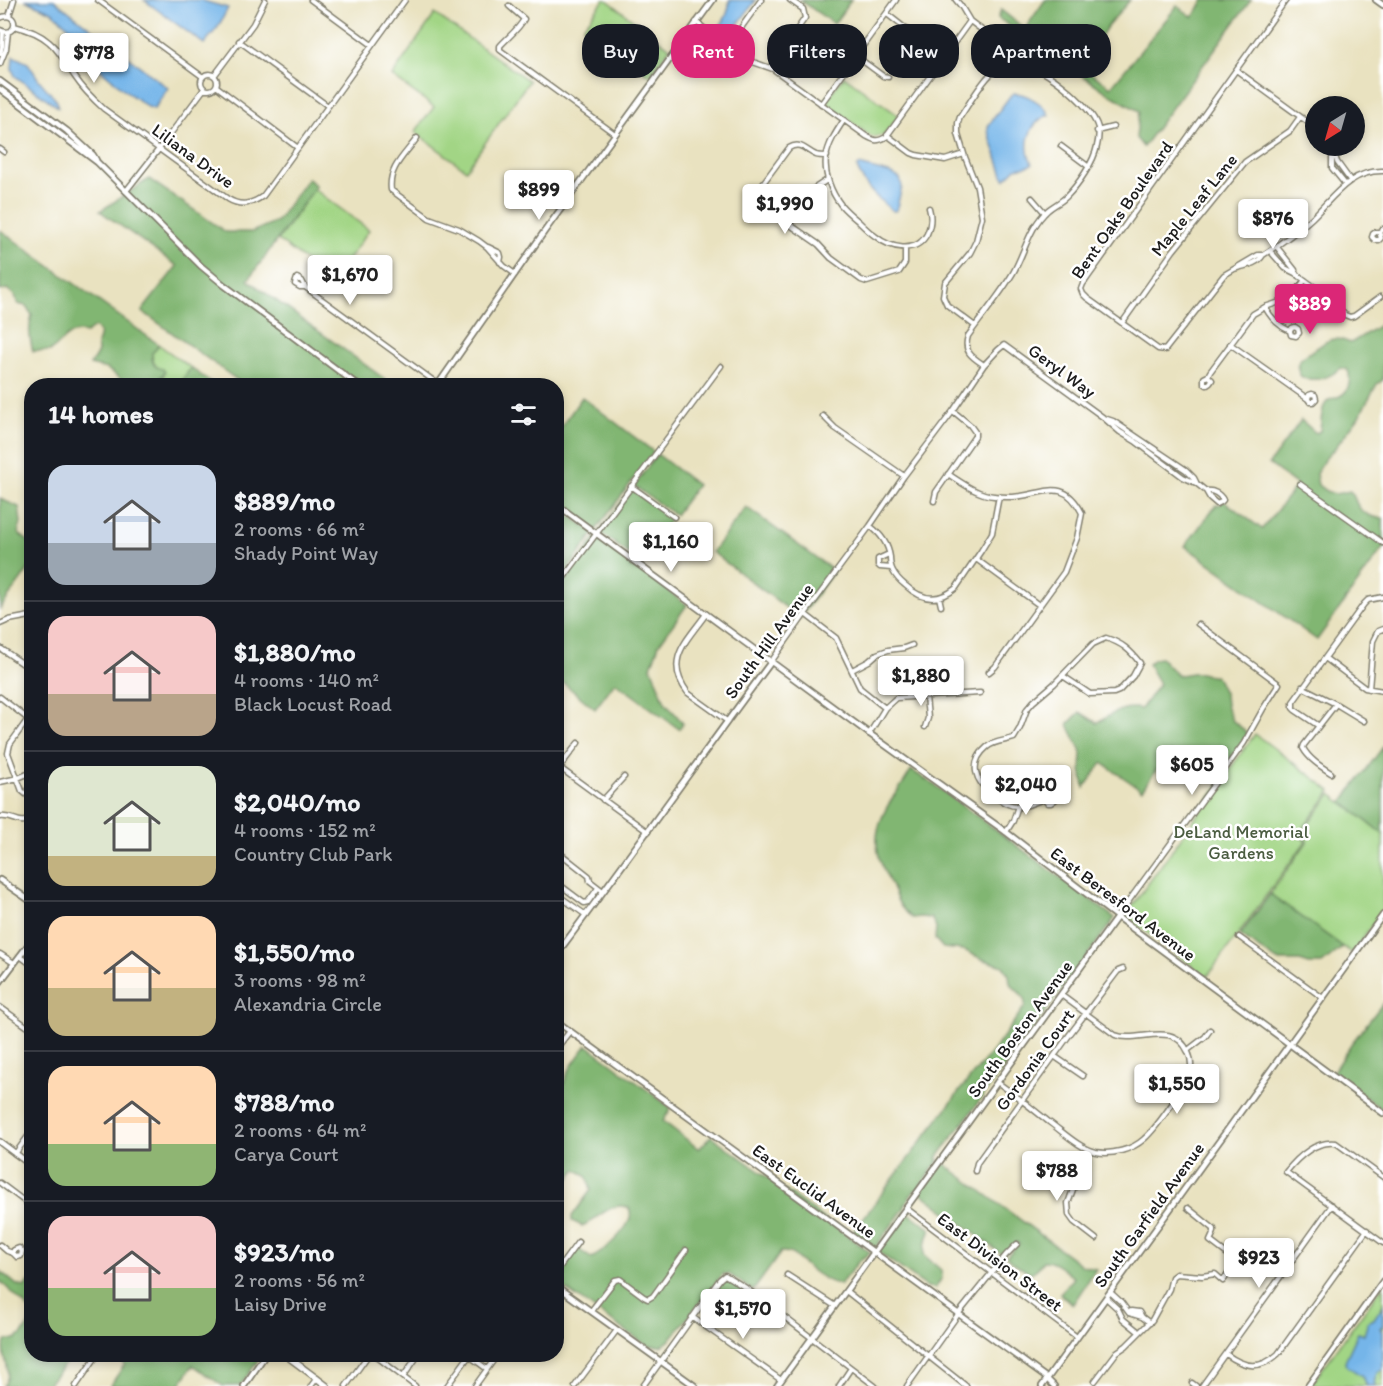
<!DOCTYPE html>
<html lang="en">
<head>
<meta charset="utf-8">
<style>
	:root { --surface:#171b24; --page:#242831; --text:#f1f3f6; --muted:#9ea1a6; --line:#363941; --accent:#db2777 }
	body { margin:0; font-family:Itim,sans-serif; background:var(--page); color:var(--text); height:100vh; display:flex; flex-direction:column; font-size:22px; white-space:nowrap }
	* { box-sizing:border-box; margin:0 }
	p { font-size:20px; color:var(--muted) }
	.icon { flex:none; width:33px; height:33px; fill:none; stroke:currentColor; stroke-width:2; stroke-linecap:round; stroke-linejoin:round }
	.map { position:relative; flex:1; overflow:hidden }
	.panel { position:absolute; left:24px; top:378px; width:540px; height:984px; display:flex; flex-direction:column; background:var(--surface); border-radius:24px; box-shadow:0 3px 9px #0003 }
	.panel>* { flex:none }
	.top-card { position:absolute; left:582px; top:24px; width:570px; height:54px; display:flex; gap:12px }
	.needle { width:39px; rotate:217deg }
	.fabs { position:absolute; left:1305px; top:96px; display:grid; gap:12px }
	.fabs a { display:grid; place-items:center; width:60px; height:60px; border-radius:50%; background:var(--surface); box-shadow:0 3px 9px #0003; font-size:30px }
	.price { position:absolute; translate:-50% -51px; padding:0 14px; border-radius:6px; background:#fff; color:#222; font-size:20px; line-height:39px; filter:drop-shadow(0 2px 3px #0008) }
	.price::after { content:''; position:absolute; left:50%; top:36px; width:18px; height:14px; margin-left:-9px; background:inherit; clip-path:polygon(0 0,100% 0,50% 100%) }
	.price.active { background:var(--accent); color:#fff }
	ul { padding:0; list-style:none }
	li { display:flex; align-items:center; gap:18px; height:150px; padding:0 24px }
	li+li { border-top:2px solid var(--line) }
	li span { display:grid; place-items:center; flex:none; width:168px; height:120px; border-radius:18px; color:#555 }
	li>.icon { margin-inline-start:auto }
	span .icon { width:72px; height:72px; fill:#fffc; stroke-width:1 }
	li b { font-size:26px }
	h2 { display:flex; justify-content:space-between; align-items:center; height:72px; padding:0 24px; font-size:26px }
	.pill { padding:0 21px; border-radius:24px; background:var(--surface); box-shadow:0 3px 9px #0003; font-size:21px; line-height:54px }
	.pill.active { background:var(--accent); color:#fff }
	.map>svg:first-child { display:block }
	.green { fill:#a2d585; stroke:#5f7850; stroke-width:1.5 }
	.forest { fill:#81b672; stroke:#4e6947; stroke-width:1.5 }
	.water { fill:#75b5e9; stroke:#486882; stroke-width:1.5 }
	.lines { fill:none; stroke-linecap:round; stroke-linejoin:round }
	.street-casing { stroke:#827f6e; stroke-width:7 }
	.secondary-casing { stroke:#827f6e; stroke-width:8 }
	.primary-casing { stroke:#827f6e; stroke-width:8 }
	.street { stroke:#fff; stroke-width:4 }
	.secondary { stroke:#fff; stroke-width:4.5 }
	.primary { stroke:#fff; stroke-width:5 }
	.labels { text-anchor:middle; stroke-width:5; stroke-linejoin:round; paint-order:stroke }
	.street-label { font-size:18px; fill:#1c1c1c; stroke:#fff }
	.park-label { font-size:18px; fill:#4b5d41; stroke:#fff }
</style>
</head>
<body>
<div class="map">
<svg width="1383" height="1386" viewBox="0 0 1383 1386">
	<rect width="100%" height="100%" fill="#fff"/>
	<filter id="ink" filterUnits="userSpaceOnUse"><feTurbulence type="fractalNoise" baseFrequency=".0167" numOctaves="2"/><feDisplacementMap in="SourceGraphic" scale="12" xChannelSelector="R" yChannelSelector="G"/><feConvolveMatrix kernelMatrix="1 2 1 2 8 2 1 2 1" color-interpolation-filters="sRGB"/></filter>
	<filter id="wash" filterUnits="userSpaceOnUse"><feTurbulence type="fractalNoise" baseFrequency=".008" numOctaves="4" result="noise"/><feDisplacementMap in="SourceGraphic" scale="24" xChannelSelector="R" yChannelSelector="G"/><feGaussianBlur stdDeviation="1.35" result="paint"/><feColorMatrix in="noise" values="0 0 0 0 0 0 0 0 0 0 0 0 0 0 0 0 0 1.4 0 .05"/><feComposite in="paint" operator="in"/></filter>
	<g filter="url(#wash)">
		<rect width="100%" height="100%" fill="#e9e2c0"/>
		<path class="green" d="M604 0H607L670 48 650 76 583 27Z
			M435 14 529 81 466 170 415 132 434 107 392 76Z
			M844 76 899 116 884 135 874 137 870 136 826 103 827 99Z
			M314 189 369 230 333 281 278 240Z
			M158 344 191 368 185 376 180 385H154L164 375C157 367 152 364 152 353L157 348Z
			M1255 734 1331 791 1298 835 1306 841 1207 977 1125 916Z
			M1331 794 1383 834V910L1352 953 1270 894 1307 842V840L1300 835Z
			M1383 1285V1386H1310Z"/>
		<path class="forest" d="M800 0H851L834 24Z
			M1045 0H1130L1107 27 1081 66 1111 87 1177 6 1193 17 1204 0H1251L1143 147 1136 138 1139 111 1111 95 998 18 1001 10 1025 29Z
			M308 178 316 186 248 280 393 385H244L142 311 177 266 100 211 149 179 226 232H252L277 221Z
			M0 230 158 344 157 348 152 353C152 362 153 368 163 369L165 372 154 385H129L107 369 90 365C93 360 97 356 98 351 98 349 97 347 97 345 98 336 103 335 95 327L86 333C69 328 64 342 50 351H33C29 338 28 327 32 315L26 306 18 304 15 296 7 289 0 291Z
			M1383 323V380L1377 384 1358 418 1335 448 1324 460 1316 474 1318 485 1326 491 1335 494 1350 491C1355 496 1354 498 1357 504 1361 513 1374 519 1383 518V548L1317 640 1185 546 1216 505H1219L1224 501 1262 529 1297 485 1269 464 1301 420 1316 433 1320 431C1321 423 1321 413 1324 406 1329 397 1332 400 1340 396 1350 391 1351 379 1348 370L1341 368C1328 379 1318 381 1302 378 1291 362 1302 357 1315 349 1322 345 1328 338 1337 339 1342 339 1347 342 1351 343Z
			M191 368 215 385H180L185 376Z
			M582 397 654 452 596 530 557 501V433Z
			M657 454 697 485 675 515 634 486Z
			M631 489 672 518 640 562 599 532Z
			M0 498 5 501 19 507 21 523 18 533 32 544 31 566 0 609Z
			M557 506 594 533 557 585Z
			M746 507 834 571 800 618 712 552Z
			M596 537 687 605 659 644 651 667 665 702 683 723 679 729 615 682 595 709 557 678 556 639 558 637 556 636 557 591Z
			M1161 658 1177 675C1184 675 1192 672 1200 673 1206 674 1208 677 1216 676L1225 695 1226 705 1232 720 1248 733 1243 742 1214 780 1170 751 1142 790 1102 763 1084 788 1081 769 1082 753 1070 729 1068 724 1080 712 1097 723C1112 714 1124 705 1141 709L1159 684 1148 664 1154 659Z
			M1383 747V834L1342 802Z
			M911 770 936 786 1115 918 937 1158 939 1160 917 1190H915L904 1205 905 1207 874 1249 852 1233 961 1089 999 1043 1025 1006C1026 995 1017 992 1010 983L1009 975 1003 966 982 959 964 950 943 948 935 939 936 927 931 918 921 917 912 918C909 915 905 911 902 908 896 900 893 888 888 879 871 846 874 827 893 797 900 788 906 780 911 770Z
			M1270 894 1343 947 1322 964H1309L1300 961H1277L1240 935Z
			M1383 1003V1110L1332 1073 1351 1044Z
			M587 1045 671 1108 663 1121 699 1149 711 1136 871 1253C859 1257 849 1275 840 1284 830 1284 814 1273 806 1266 797 1259 793 1251 781 1252L753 1291 729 1274H723L669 1341 661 1346H648L562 1287C564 1273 566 1258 578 1249L591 1258C602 1254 623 1233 628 1223 631 1218 631 1213 629 1208 612 1200 598 1219 582 1226L572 1221V1216L591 1190C588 1178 588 1175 576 1170 566 1179 565 1192 557 1203V1120C563 1109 560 1098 563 1087 566 1071 577 1058 587 1045Z
			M942 1162 1083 1266 1096 1269 1073 1304 1062 1296 1060 1293 1074 1278C1064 1271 1055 1260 1043 1261L1037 1269 1031 1273 1019 1267 1006 1257 1019 1244 1017 1242 1003 1255 920 1192Z
			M906 1211 931 1229 925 1245 924 1255 941 1270 942 1278 935 1288 927 1287 877 1251Z
			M0 1271 17 1285 24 1287 30 1281 31 1286V1311L0 1281Z
			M725 1277 750 1294 742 1306 739 1308 717 1294 712 1293Z
			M31 1319 32 1354 68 1355V1360L47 1386H3C15 1370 0 1360 5 1341 8 1340 12 1340 15 1339 22 1336 29 1326 31 1319Z
			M169 1354 172 1356 176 1354 262 1355 240 1386H223L193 1365 179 1386H110L125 1364 113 1355Z"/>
		<path class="water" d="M25 0H54L168 88 154 109 148 107 128 93 100 69 76 33 52 12Z
			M144 0H200L228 8 218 27 204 44Z
			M729 0H756L729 36 718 29C725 20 730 11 729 0Z
			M13 56 28 63 39 80 57 101 58 107 15 76 12 69Z
			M1014 93C1026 93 1044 104 1049 115 1035 119 1026 135 1028 150 1028 155 1031 160 1032 164L1028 166 1016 168 1005 179 1003 175 988 131V126L1010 96Z
			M859 165 889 173 900 178 902 187 896 211H893C877 198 865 188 857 168Z
			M1383 1305V1325L1380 1328 1383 1333V1368C1377 1372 1373 1378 1375 1386H1366L1362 1376 1347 1366 1345 1361 1358 1333 1364 1335 1368 1322 1374 1319Z"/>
	</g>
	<g filter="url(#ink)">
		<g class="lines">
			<defs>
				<path id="street" d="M98 0 203 77
					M311 0 372 45
					M956 0 961 6 970 21 1007 49 1010 55V61
					M509 6 524 19C519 29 508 37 500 46V50L615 134
					M887 14 910 32 919 34
					M9 16 14 0
					M0 18C19 9 19 39 0 30
					M696 22 738 54 753 62 773 69 866 136C875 141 877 142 886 137L970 21
					M14 26C27 29 39 33 49 42 60 51 67 65 75 77 83 89 93 99 104 109L228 199C241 207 252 204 263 196L405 0
					M239 41 328 106
					M728 46 761 0
					M0 54 2 46 3 32
					M856 56 883 76 888 77
					M0 64 6 49 8 32
					M770 68 805 18 803 9 790 0
					M1236 70 1316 128
					M201 82a8 8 0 1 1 16 0a8 8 0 1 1-16 0Z
					M214 76 253 24 265 0
					M216 86 298 148
					M821 104 896 0
					M844 120C836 132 828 144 826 158 824 174 831 192 841 205 846 211 852 216 858 221 863 226 869 232 875 236 890 248 916 255 927 234 931 225 932 218 929 208
					M1097 131 1113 127
					M887 135 911 153 916 155 945 160 964 154
					M417 138C405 155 388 168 391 190L429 218 459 229 479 241 487 247 504 266 515 274
					M1061 146 1089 167
					M0 149 4 152
					M827 156C824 156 819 156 816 155 806 151 801 141 789 148L758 190 756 198 758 204 764 210 789 224 818 244 831 258 861 280 867 282 899 272 905 263V249
					M1345 184 1332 168V146L1337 162 1350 180
					M126 191 159 149 204 89
					M1032 198 1045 213
					M789 224 815 188 827 180
					M1379 232 1381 238 1379 240H1375L1372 237 1373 234 1376 232H1379L1383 229
					M488 247 500 253 501 257 500 262
					M1270 251 1285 268 1295 273V270L1276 246
					M1263 255C1280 244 1297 232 1312 218 1333 198 1350 170 1383 171
					M1234 269C1244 266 1258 264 1263 255H1258L1224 275 1165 350 1158 349 1087 298 1083 294 1081 289 1083 284 1286 0
					M1295 273 1330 298 1345 315 1350 317 1354 316 1380 297
					M305 287H300L295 284 297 278 302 281 305 287 438 384
					M1265 307C1271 318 1278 326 1290 331L1291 335 1296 336 1299 333 1298 329 1295 327 1292 328 1290 331
					M1122 323 1173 251 1245 162 1290 131 1300 117
					M975 326 947 305 943 296 945 283 970 253 976 241 982 217 977 187 965 157 958 134V123L960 117C971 101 991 64 1011 61 1036 59 1092 104 1098 128 1099 133 1098 142 1097 146 1094 162 1078 185 1066 197 1061 202 1054 205 1048 210 1029 227 1025 252 1013 273 1000 295 983 315 968 336 963 352 972 357 984 365
					M1230 344 1308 399 1310 402H1313L1316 399 1315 395 1312 394 1309 395 1308 399
					M1208 376 1212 380 1210 383 1207 385 1204 383V378L1208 376 1210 372 1253 314 1265 307 1280 302 1294 294 1305 280
					M823 416 835 428 904 476
					M1104 418 1113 421 1150 446 1186 470 1194 478 1196 482
					M948 474C962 483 978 495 994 496 1000 497 1007 497 1013 497 1044 495 1063 476 1082 513L1077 538 1064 572 995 667 989 672
					M1300 484 1383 543
					M631 486 674 517
					M934 501 936 492 975 436V432L970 425 953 411
					M870 526C881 534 888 543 890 557 890 562 890 566 893 571 896 577 900 581 905 585 921 600 938 603 956 588L981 551 992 533 999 496
					M889 554 878 559V565L880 567 891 568
					M976 559 1039 605
					M556 588 721 366
					M939 597 941 606
					M706 614C687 641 663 660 688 693L727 721
					M805 614 836 638 860 688 885 708
					M0 624 9 620 30 616 32 615
					M0 648 32 670
					M1325 658 1365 688 1383 691
					M771 662 805 614 870 526 904 476 953 411 984 365 998 350 1004 345 1104 418 1120 432 1135 441 1183 477 1196 483 1206 491 1210 498 1217 504 1221 502 1223 500C1220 494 1213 490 1206 491
					M852 670 869 661 877 654 888 650 904 648 912 645
					M1302 687 1336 704
					M1369 689 1373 641 1378 631 1383 629
					M0 697 28 719 10 744 8 753 22 791 32 799
					M1319 726 1295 710 1293 708V702L1364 604 1368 600 1383 597
					M925 727 928 718 926 696
					M869 734 885 708 896 698 980 693
					M556 765 648 832
					M559 768 578 743
					M1331 773C1320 766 1309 759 1303 748L1304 745 1336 704 1364 721
					M0 782 18 778 32 772
					M603 800 624 777
					M1018 806C1007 806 1002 801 993 795 975 782 968 763 987 747 994 741 1005 741 1014 738L1020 728 1027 709 1033 702 1054 684 1093 644 1106 638C1122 643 1130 650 1140 663L1133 676 1119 691 1114 693 1090 694 1063 676
					M0 817C14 815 18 826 32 819
					M1006 832 1013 821 1018 806 1028 805 1044 799V793L1048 791 1054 792 1056 795 1055 800 1051 803H1047L1044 799
					M556 850 589 876 590 881 603 891
					M556 882 584 903 588 902 598 888
					M556 894 586 915
					M1117 917 1244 743 1263 709 1279 684 1198 624
					M1239 937 1323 998
					M0 954 14 963
					M20 956 32 965
					M0 1007 32 1030
					M556 1049 570 1031
					M1188 1050 1205 1037 1210 1030
					M1054 1056 1083 1076
					M997 1082C1015 1095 1032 1108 1049 1122 1063 1132 1079 1148 1096 1152 1112 1155 1132 1150 1144 1139 1160 1125 1173 1101 1186 1084 1191 1074 1193 1062 1188 1052 1173 1019 1138 1044 1115 1035L1061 995
					M1088 1149 1068 1203 1069 1215 1074 1222 1096 1239
					M15 1154 32 1131
					M975 1171 977 1163 1070 1034 1118 971 1123 969
					M1383 1177 1336 1143C1316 1140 1298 1157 1286 1172L1383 1243
					M0 1183 32 1207
					M906 1208 1077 1337
					M0 1245 7 1251 13 1253 17 1257 21 1256 22 1251 19 1248 14 1250 13 1253
					M556 1272 578 1242
					M787 1275 835 1306
					M846 1291 966 1386
					M1110 1292 1121 1302 1129 1313 1142 1317
					M1106 1298 1118 1309 1123 1319 1139 1332
					M591 1311 615 1280 620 1279 644 1297 648 1299 653 1296 686 1250
					M1129 1313 1131 1311 1139 1312 1142 1317 1150 1323
					M692 1317 781 1380
					M373 1354 415 1386
					M1226 1354C1245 1368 1260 1370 1278 1354L1367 1230
					M468 1355 487 1369
					M403 1377 419 1354
					M1095 1381 1117 1352 1126 1346 1152 1320 1169 1289 1172 1277 1176 1274 1202 1276 1215 1274 1223 1281 1236 1263 1235 1260 1210 1241 1214 1232V1229L1188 1208
					M1192 1383 1196 1386
					M76 1386 98 1354
					M311 1386 317 1378
					M346 1386 369 1354
					M447 1386 469 1356
					M475 1386 498 1354
					M575 1386 617 1330
					M643 1386 720 1279 725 1275 746 1288 875 1386
					M839 1386 851 1368
					M907 1386 959 1313 1006 1255 1017 1244
					M1202 1386 1332 1205"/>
				<path id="secondary" d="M1376 0 1383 5
					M0 81 67 131 93 155 96 160
					M0 89 97 162 201 266 224 285 359 386
					M437 386 544 232 713 0
					M556 504 867 732 1006 832 1117 917 1383 1113
					M0 880 32 902
					M556 955C629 858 699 759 771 662
					M0 982 32 940
					M556 1021 1044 1376 1054 1386
					M556 1286 695 1386
					M244 1386 266 1354
					M777 1386 1117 917
					M1042 1386 1383 915
					M1308 1386 1383 1281"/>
				<path id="primary" d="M0 1142 32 1166
					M284 1354 327 1386"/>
			</defs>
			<use href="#street" class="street-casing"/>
			<use href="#secondary" class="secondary-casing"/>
			<use href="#primary" class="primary-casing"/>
			<use href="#street" class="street"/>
			<use href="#secondary" class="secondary"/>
			<use href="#primary" class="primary"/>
		</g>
	</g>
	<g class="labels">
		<g class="street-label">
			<text transform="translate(193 156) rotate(36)" y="6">Liliana Drive</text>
			<text transform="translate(1194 205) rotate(-51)" y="6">Maple Leaf Lane</text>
			<text transform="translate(1122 210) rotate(-55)" y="6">Bent Oaks Boulevard</text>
			<text transform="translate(1062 371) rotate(36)" y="6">Geryl Way</text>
			<text transform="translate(769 641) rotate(-54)" y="6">South Hill Avenue</text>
			<text transform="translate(1123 904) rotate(37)" y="6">East Beresford Avenue</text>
			<text transform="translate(1020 1029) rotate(-54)" y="6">South Boston Avenue</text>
			<text transform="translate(1035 1060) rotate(-54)" y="6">Gordonia Court</text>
			<text transform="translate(814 1191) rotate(36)" y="6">East Euclid Avenue</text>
			<text transform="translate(1149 1215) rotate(-54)" y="6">South Garfield Avenue</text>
			<text transform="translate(1000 1262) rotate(37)" y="6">East Division Street</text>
		</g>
		<g class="park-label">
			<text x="1241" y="838">DeLand Memorial<tspan x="1241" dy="21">Gardens</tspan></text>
		</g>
	</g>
</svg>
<div class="fabs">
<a><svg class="needle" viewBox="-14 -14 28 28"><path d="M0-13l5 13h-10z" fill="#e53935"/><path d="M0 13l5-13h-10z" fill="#9ea1a6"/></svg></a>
</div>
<b class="price" style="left:94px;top:84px">$778</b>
<b class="price" style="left:539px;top:221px">$899</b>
<b class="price" style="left:785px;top:235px">$1,990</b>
<b class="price" style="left:1273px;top:250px">$876</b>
<b class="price" style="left:350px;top:306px">$1,670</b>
<b class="price active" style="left:1310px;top:335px">$889</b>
<b class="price" style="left:671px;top:573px">$1,160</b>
<b class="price" style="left:921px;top:707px">$1,880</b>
<b class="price" style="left:1192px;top:796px">$605</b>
<b class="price" style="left:1026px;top:816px">$2,040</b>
<b class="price" style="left:1177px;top:1115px">$1,550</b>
<b class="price" style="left:1057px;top:1202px">$788</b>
<b class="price" style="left:1259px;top:1289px">$923</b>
<b class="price" style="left:743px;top:1340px">$1,570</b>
<div class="top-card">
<a class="pill">Buy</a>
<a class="pill active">Rent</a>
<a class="pill">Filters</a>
<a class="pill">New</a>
<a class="pill">Apartment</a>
</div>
<section class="panel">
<h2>14 homes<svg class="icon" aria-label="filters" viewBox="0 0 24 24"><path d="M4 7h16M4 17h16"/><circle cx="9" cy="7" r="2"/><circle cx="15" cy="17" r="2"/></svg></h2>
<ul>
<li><span style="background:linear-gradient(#c9d6e8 65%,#9aa5b1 0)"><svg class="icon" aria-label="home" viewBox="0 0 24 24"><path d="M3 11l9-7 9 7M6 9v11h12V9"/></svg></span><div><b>$889/mo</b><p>2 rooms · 66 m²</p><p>Shady Point Way</p></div></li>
<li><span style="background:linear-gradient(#f6c9c9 65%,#b9a48a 0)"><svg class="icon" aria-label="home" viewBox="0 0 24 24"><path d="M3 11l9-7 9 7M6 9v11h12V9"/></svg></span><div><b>$1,880/mo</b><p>4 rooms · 140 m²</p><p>Black Locust Road</p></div></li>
<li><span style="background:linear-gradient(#dfe7d0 75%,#c2b280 0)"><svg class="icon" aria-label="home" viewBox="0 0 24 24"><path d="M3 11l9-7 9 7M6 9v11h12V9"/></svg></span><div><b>$2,040/mo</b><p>4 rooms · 152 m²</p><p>Country Club Park</p></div></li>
<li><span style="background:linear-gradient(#ffd9b3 60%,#c2b280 0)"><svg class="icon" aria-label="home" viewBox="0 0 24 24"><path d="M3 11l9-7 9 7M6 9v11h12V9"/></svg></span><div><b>$1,550/mo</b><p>3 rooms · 98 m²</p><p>Alexandria Circle</p></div></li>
<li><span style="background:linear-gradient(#ffd9b3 65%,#8fb573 0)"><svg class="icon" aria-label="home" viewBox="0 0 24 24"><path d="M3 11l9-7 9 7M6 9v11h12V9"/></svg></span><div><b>$788/mo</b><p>2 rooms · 64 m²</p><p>Carya Court</p></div></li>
<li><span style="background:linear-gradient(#f6c9c9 60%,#8fb573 0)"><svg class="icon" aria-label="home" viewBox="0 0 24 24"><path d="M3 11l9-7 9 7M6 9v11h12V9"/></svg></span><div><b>$923/mo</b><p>2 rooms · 56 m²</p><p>Laisy Drive</p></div></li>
</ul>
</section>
</div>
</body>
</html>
